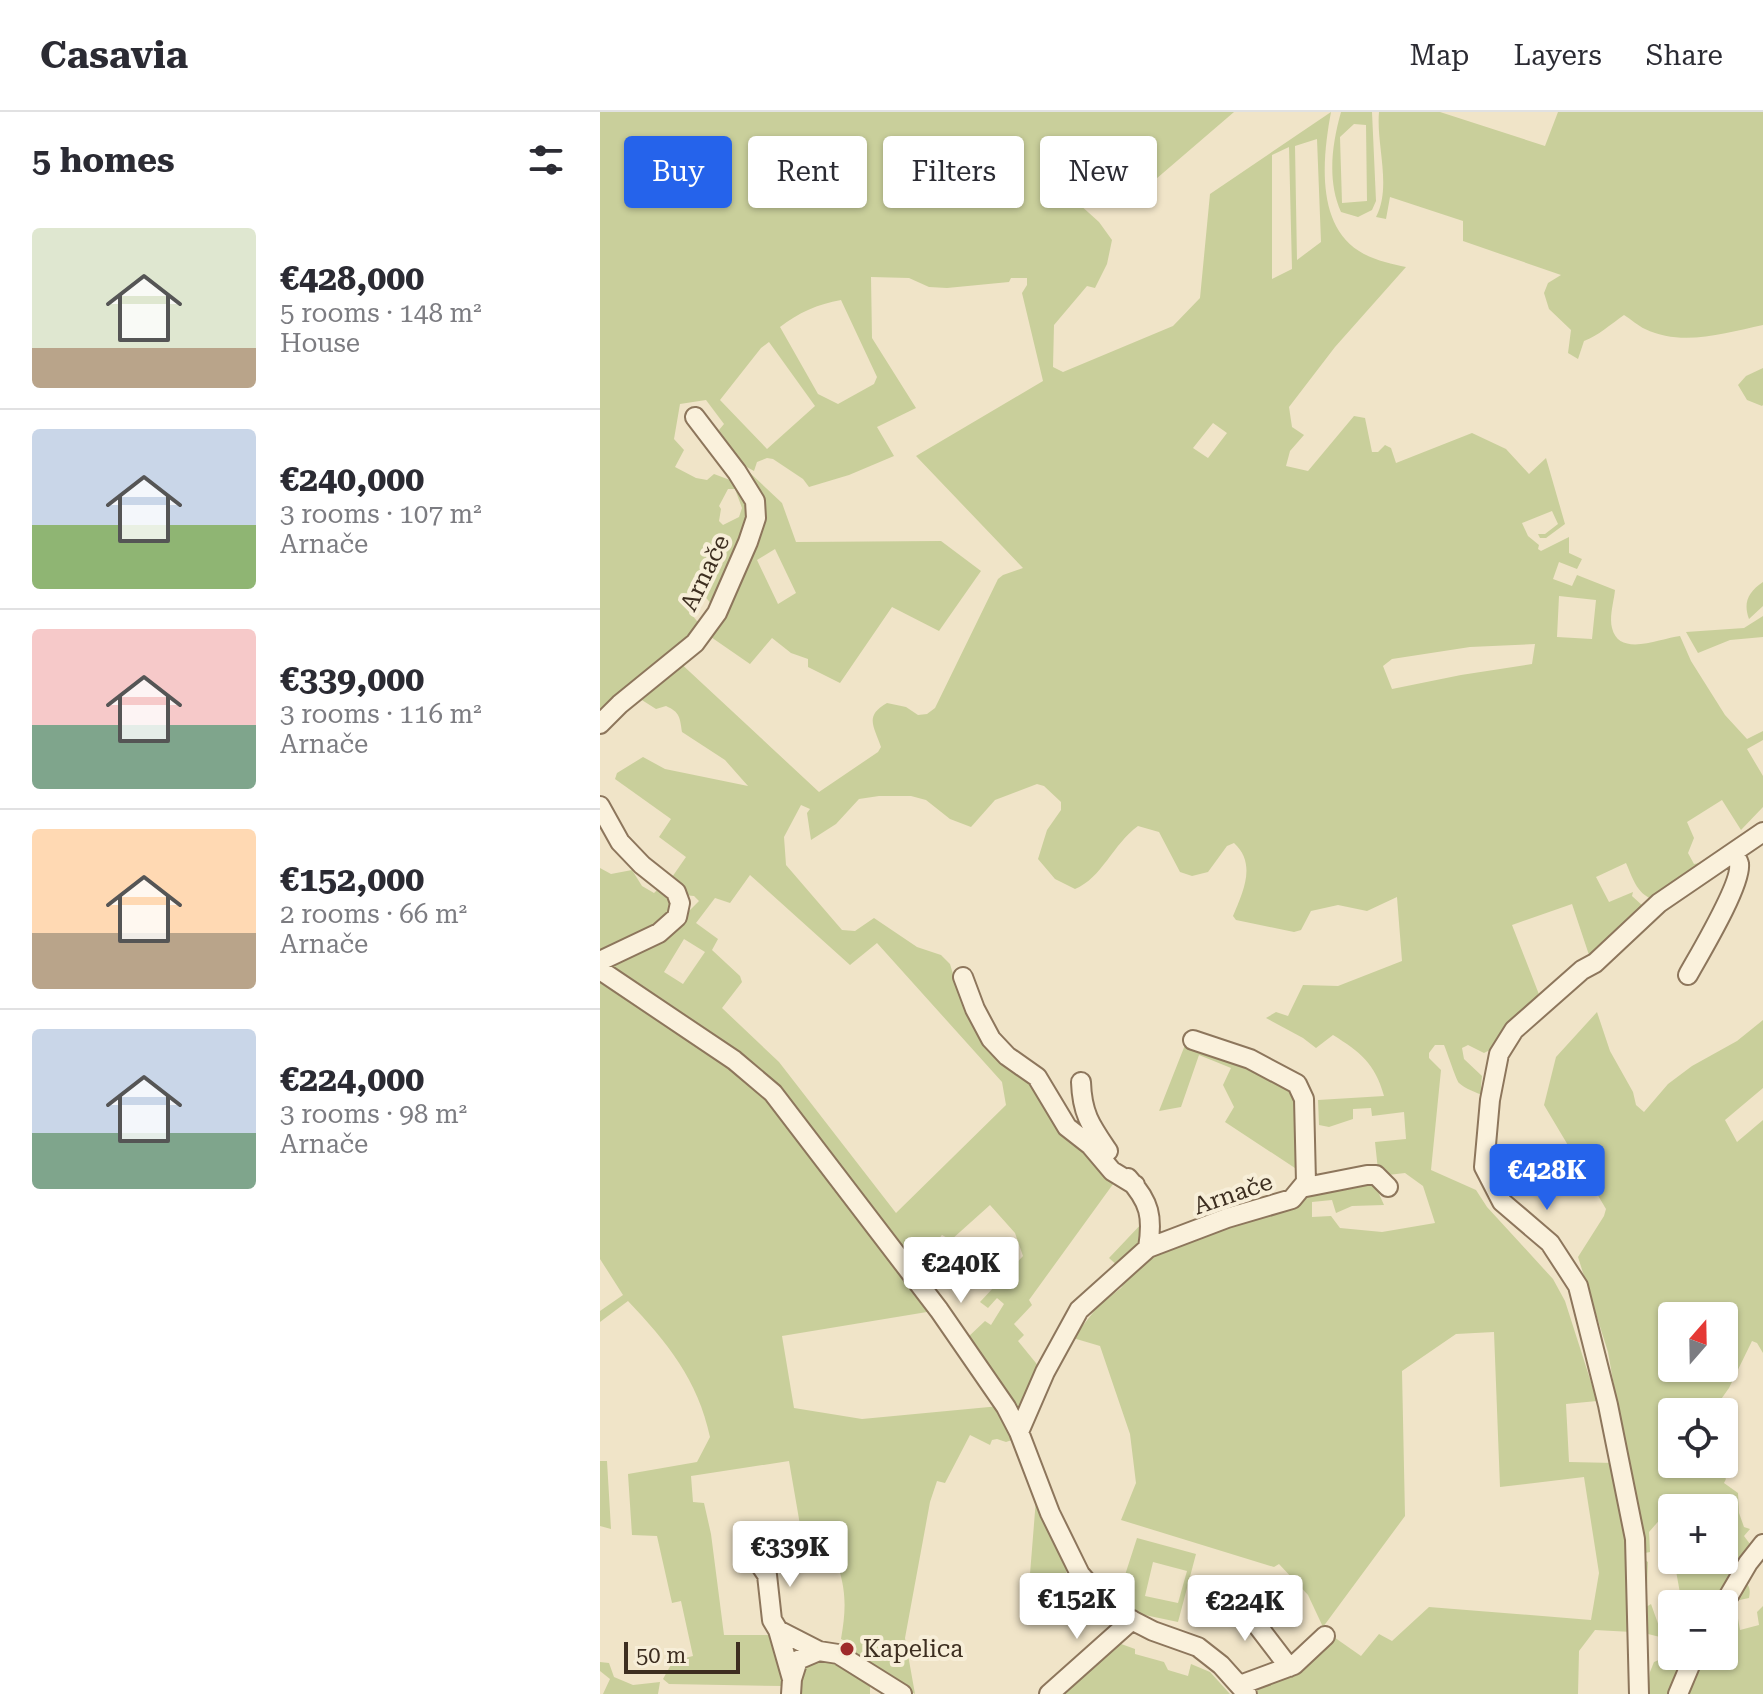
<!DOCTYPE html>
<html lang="en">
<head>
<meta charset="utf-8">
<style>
	:root { --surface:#fff; --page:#f7f7f7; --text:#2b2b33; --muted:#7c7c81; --line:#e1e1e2; --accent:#2563eb }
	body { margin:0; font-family:"Roboto Serif",serif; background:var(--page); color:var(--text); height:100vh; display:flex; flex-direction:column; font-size:30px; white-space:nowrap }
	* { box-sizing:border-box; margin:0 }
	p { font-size:26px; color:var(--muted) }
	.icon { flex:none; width:44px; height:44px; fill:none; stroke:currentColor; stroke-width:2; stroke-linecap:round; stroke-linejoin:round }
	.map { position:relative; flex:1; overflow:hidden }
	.panel { display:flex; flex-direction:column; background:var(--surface); width:600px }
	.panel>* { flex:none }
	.top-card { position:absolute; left:24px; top:24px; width:760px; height:72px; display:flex; gap:16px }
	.needle { width:52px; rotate:20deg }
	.controls { position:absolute; left:1058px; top:1190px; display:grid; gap:16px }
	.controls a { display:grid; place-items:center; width:80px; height:80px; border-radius:8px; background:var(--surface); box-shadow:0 2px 6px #0004; font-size:40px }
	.scale { position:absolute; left:24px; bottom:20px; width:116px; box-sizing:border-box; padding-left:8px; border:4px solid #3d2e20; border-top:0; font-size:22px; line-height:28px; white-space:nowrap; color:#3d2e20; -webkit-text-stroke:6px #f7eed8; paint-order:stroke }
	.price { position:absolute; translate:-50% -68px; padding:0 18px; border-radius:8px; background:#fff; color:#222; font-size:26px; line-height:52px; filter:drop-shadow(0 2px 4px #0008) }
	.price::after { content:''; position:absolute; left:50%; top:48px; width:24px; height:18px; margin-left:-12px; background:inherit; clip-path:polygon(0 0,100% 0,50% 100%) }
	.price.selected { background:var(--accent); color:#fff }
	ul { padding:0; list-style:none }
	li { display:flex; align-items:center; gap:24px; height:200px; padding:0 32px }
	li+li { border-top:2px solid var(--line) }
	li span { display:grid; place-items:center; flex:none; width:224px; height:160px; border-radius:8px; color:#555 }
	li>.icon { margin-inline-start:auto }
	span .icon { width:96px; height:96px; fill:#fffc; stroke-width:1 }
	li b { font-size:34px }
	h2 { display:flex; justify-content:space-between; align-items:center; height:96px; padding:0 32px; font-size:34px }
	.pill { padding:0 28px; border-radius:8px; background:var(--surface); box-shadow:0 2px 6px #0004; font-size:28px; line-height:72px }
	.pill.selected { background:var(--accent); color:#fff }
	header { display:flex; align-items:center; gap:48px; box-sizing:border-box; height:112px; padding:0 40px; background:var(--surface); border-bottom:2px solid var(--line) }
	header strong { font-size:38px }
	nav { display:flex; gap:44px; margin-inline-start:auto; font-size:28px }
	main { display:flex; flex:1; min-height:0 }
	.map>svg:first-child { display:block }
	.green { fill:#c9cf9b; fill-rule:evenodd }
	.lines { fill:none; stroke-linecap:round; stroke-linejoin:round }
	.minor-casing { stroke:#8d765c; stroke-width:22 }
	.minor { stroke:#faf1dc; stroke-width:18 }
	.poi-dot { fill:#9e2a2b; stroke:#f7eed8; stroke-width:3 }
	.labels { text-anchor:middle; stroke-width:8; stroke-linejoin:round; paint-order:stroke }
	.street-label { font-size:24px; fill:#3d2e20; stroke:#f7eed8 }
	.poi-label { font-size:24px; fill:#3d2e20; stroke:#f7eed8; text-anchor:start }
</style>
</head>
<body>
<header>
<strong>Casavia</strong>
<nav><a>Map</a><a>Layers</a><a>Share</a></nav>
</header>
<main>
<section class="panel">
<h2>5 homes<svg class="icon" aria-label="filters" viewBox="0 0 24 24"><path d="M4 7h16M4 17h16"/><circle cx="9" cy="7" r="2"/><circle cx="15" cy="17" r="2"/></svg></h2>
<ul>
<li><span style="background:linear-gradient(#dfe7d0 75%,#b9a48a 0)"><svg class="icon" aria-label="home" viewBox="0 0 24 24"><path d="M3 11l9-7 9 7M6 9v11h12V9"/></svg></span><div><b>€428,000</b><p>5 rooms · 148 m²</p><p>House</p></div></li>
<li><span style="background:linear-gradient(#c9d6e8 60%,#8fb573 0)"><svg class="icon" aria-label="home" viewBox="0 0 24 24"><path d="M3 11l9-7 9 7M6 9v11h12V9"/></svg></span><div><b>€240,000</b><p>3 rooms · 107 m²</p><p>Arnače</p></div></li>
<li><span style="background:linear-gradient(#f6c9c9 60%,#7fa58c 0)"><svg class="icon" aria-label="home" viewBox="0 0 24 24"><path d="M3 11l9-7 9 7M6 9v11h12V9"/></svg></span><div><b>€339,000</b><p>3 rooms · 116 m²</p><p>Arnače</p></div></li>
<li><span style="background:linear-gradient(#ffd9b3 65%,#b9a48a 0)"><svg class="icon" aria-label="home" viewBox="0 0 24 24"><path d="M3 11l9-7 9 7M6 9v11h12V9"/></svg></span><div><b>€152,000</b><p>2 rooms · 66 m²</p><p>Arnače</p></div></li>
<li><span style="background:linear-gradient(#c9d6e8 65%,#7fa58c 0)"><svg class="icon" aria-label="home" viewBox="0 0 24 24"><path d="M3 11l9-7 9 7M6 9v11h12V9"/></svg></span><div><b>€224,000</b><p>3 rooms · 98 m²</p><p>Arnače</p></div></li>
</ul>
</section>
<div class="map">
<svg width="1163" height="1582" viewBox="0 0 1163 1582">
	<rect width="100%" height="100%" fill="#f0e4c8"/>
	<path class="green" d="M0 0H634L556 67 468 82 499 110 512 128 507 152 495 176 487 174 454 213 453 255 463 260 573 214 600 186 610 82 731 0C723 43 715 111 759 139 773 148 791 152 806 155L735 235 689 295 692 315 704 323 690 339 686 354 708 359 754 304 765 306 772 340H778L785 333 791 336 796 351 872 321 906 337 929 362 946 346 965 412 946 426H940L938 422H945L958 412 952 399 922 411 928 424 939 433 938 437 941 439 969 425V441L982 447 977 457 959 450 953 467 972 474 977 463 1015 478C1014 489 1009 505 1012 516 1019 546 1061 526 1080 524L1091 549 1125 603 1147 627 1163 619V628L1147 637 1163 664V695L1141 718 1122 688 1087 710 1094 726 1088 741 1094 752 1099 751 1102 756 1057 789C1037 783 1034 769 1026 751L996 765 1009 790 1033 780 1032 784 1044 795 991 849 972 792 912 813 940 885 896 935 884 941 868 933 862 936 864 947 882 964 881 974 884 984C876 980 865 977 859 971 857 970 847 940 844 933H835L829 941V946L841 958 831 1058 876 1078 887 1095 953 1167 965 1189 997 1289 966 1292 969 1350 1015 1351 1027 1408 1032 1520 995 1518 979 1539 978 1582H658L655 1573 731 1523 761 1544 779 1522 792 1529 829 1495 991 1508 999 1461 984 1365 900 1375 894 1220 856 1222 802 1259 805 1404 723 1515 708 1483 679 1452 674 1455 521 1408 536 1371 530 1322 500 1234 473 1226 499 1193 521 1176 545 1143 709 1083 772 1066 784 1093 752 1094 736 1101 732 1088 712 1090V1105L731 1104 740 1116 782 1120 835 1111 823 1074 805 1061 788 1063 778 1058 775 1030 806 1027 804 1000 772 1004 771 996 753 997V1007L729 1015 719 1013 718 988 784 984C775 951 760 940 733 923L716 936 703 926 666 906 676 900 688 904 703 873 738 874 802 849 797 785 767 799 738 793 711 799 701 818 694 820 636 808 633 804C643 780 657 752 634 731L627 734 608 760 592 764 580 760 559 720 538 714C513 732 502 766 475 777L455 767 438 747 447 718 461 698V690L444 674 437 672 395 688 371 715 350 707 326 688 311 684H279L259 687 236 712 211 728 207 701 210 697 201 693 184 725 186 753 242 818 255 819 274 806 317 835 341 843 350 852 353 862 416 953 516 1068 429 1188 432 1193 414 1212 424 1223 418 1229 440 1256 422 1302 416 1300 367 1226 385 1209 391 1213 404 1192 397 1186 388 1196 380 1190 423 1144 415 1121 390 1093 351 1128 342 1123C326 1141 335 1144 332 1163L324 1168 210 1018 14 861 12 855 16 847 85 794 89 799 99 789 94 784 83 783 70 768 86 745 59 725 71 707 15 667 17 661 43 645 65 657 148 674 125 648 82 620C80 606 80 600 66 594L56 597 34 583 76 547 219 680 278 640 281 635C274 614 264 604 287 591L306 595 318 603 327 602 335 596 398 467 403 463 423 456 316 344 443 269 422 181 427 173V166H411L409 170 347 176 329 175 309 166 271 165 272 226 316 296 277 315 294 344 249 363 209 375 203 367 173 347 167 346 157 350 154 359 134 348 118 328 123 324 119 318 124 312 106 288 80 292 74 327 84 338 75 355 96 366 107 368 114 362 138 371 152 396 115 497 104 483 86 496 102 515 0 601ZM717 27 721 130 697 148 695 34ZM689 35 692 157 672 167V43ZM241 188 277 265 274 272 238 292 218 282 180 215C198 201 218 192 241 188ZM169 230 215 294 167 337 120 288 161 236ZM613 311 627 321 608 346 593 336ZM128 377H135L142 396 139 405 123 413 119 409 121 397 119 394ZM959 484 996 488 992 527 957 525ZM935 532 932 552 861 563 792 577 783 554 792 547 870 535ZM150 763 250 853 277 831 402 970 406 993 296 1101 179 950 122 896 142 870 140 864 112 838 118 827 96 811 115 786 130 791ZM84 827 105 840 83 872 64 860Z
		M741 0H772L776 89 772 98 758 105 741 100C727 69 732 32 741 0ZM754 12 766 13 767 89 742 91 740 25Z
		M779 0H840L945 34 958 0H1163V213C1125 221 1082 235 1045 217 1038 214 1031 207 1024 203 1011 212 998 224 984 229L978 247 968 241 971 218 949 197 944 181 948 171 961 163 863 129V109L790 85 786 107 776 105C792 75 776 33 779 0Z
		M1163 256V293L1162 294 1147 288 1138 273 1146 264Z
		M149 360 182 391 196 430 341 429 381 459 339 519 292 495 240 571 208 555V547L191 541 172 526 150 552 108 523 148 435 145 363ZM175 437 196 481 178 492 157 448Z
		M1163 470V494L1149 507C1143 491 1148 480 1163 470Z
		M1163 504V525L1130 528 1098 541 1086 520 1144 516Z
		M0 756 11 762 32 758 42 774 54 781 61 774 73 789 71 804 0 847Z
		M0 867 105 935 160 978 333 1199 182 1224 194 1296 262 1307 400 1294 413 1324 412 1328 406 1330 397 1327 392 1328 390 1333 370 1323 345 1371 337 1369 330 1390 305 1526 315 1582 248 1544 253 1533 241 1527C247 1493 246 1475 234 1442L224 1439 207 1442 204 1436 189 1349 91 1364 93 1390 104 1391 111 1422 124 1523H170L183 1563V1574L69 1572 63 1567 73 1549 93 1544 81 1489 72 1491 57 1424 32 1423 28 1362 97 1350 110 1325C98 1268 67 1230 28 1189L0 1210V1199L23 1183 0 1147Z
		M997 900 1010 939 1033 980 1036 993 1044 1000 1068 972 1092 954 1137 929 1163 908V976L1125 1008 1137 1030 1163 1008V1241L1157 1231 1152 1229 1129 1276 1112 1300H1072V1352H1117L1126 1367 1124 1371 1138 1381 1139 1401 1144 1415 1150 1417 1144 1424 1153 1436 1117 1492H1082L1074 1448H1124V1396H1072V1429L1070 1412 1063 1404 1049 1420 1050 1440 1045 1441V1448L1048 1450 1047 1475 1041 1489 1046 1495 1051 1492 1061 1520 1060 1525 1044 1521 1016 1286 1008 1240 978 1145 1004 1104 1006 1097 944 993 956 945ZM1072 1204H1124V1256H1072Z
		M585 933 624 943 682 966 696 987 701 1060 625 1010 634 995 623 973 631 956 599 943 581 995 559 999Z
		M545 1108 542 1133 518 1154 509 1146Z
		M0 1349H7L11 1417 0 1414Z
		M436 1387 467 1452 466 1466 456 1469 454 1461 430 1462Z
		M537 1426 596 1442 578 1510 540 1502 515 1494ZM553 1450 587 1459 578 1491 545 1484Z
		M1141 1467C1149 1472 1151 1476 1149 1486L1135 1489 1140 1518 1159 1513 1157 1500 1163 1494V1582H1082L1096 1544H1124V1495Z
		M513 1529 535 1537V1542L564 1550 568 1558 588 1564 591 1552 610 1560 630 1582H457Z
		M215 1547 237 1550 270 1569V1582H197L198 1559Z
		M1061 1547 1072 1553 1083 1555 1072 1582H1048L1050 1560 1054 1550Z
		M0 1550 9 1551 14 1565 33 1573 60 1570 58 1582H3L10 1567 0 1559Z"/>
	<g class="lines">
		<defs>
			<path id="minor" d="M0 612 20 592 95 531 117 501 148 430 156 406 155 389 137 360 95 305
				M0 694 20 730 42 753 76 780 80 791 77 805 59 821 0 849
				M0 858 134 948 173 981 339 1198 406 1295 419 1320 450 1401 480 1462 510 1497 553 1519 598 1535 621 1553 647 1582
				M1088 863C1099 843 1142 772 1139 752 1139 749 1135 744 1133 741
				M363 865 375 897 391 927 407 944 437 965 467 1015 490 1033 512 1059 535 1073
				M481 970C482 1002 491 1014 508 1039
				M528 1066C550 1090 553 1105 548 1136
				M701 1076 767 1063H776L788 1075
				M419 1320 445 1260 479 1198 548 1136 627 1106 692 1087 706 1070 704 987 697 972 650 947 593 928
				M146 1432 167 1463 172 1508 178 1518 219 1539
				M647 1485 657 1513 689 1555
				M1124 1492 1148 1451 1163 1432
				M178 1518 192 1567
				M640 1573 694 1553 725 1524
				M191 1582 192 1567 198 1548 219 1539 238 1542 302 1582
				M449 1582 532 1508
				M1039 1582 1035 1427 1008 1293 978 1174 950 1131 902 1090 884 1055 890 988 899 942 914 918 982 858 995 851 1059 791 1163 720
				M1078 1582 1094 1544"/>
		</defs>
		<use href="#minor" class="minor-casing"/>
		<use href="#minor" class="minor"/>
	</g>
	<circle class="poi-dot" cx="247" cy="1537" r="8"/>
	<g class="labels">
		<g class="street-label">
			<text transform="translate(105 461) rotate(-64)" y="8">Arnače</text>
			<text transform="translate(633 1082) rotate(-19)" y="8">Arnače</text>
		</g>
		<g class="poi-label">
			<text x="263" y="1545">Kapelica</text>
		</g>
	</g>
</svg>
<div class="controls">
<a><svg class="needle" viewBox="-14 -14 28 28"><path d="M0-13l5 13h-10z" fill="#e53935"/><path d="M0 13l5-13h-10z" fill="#7c7c81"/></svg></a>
<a><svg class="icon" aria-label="locate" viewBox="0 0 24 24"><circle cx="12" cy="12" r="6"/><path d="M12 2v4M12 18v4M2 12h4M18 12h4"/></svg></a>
<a>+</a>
<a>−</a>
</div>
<div class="scale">50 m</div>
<b class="price selected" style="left:947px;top:1100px">€428K</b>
<b class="price" style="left:361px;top:1193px">€240K</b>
<b class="price" style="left:190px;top:1477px">€339K</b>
<b class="price" style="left:477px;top:1529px">€152K</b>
<b class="price" style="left:645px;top:1531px">€224K</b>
<div class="top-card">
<a class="pill selected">Buy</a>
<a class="pill">Rent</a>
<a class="pill">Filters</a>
<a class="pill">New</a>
</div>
</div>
</main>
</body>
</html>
